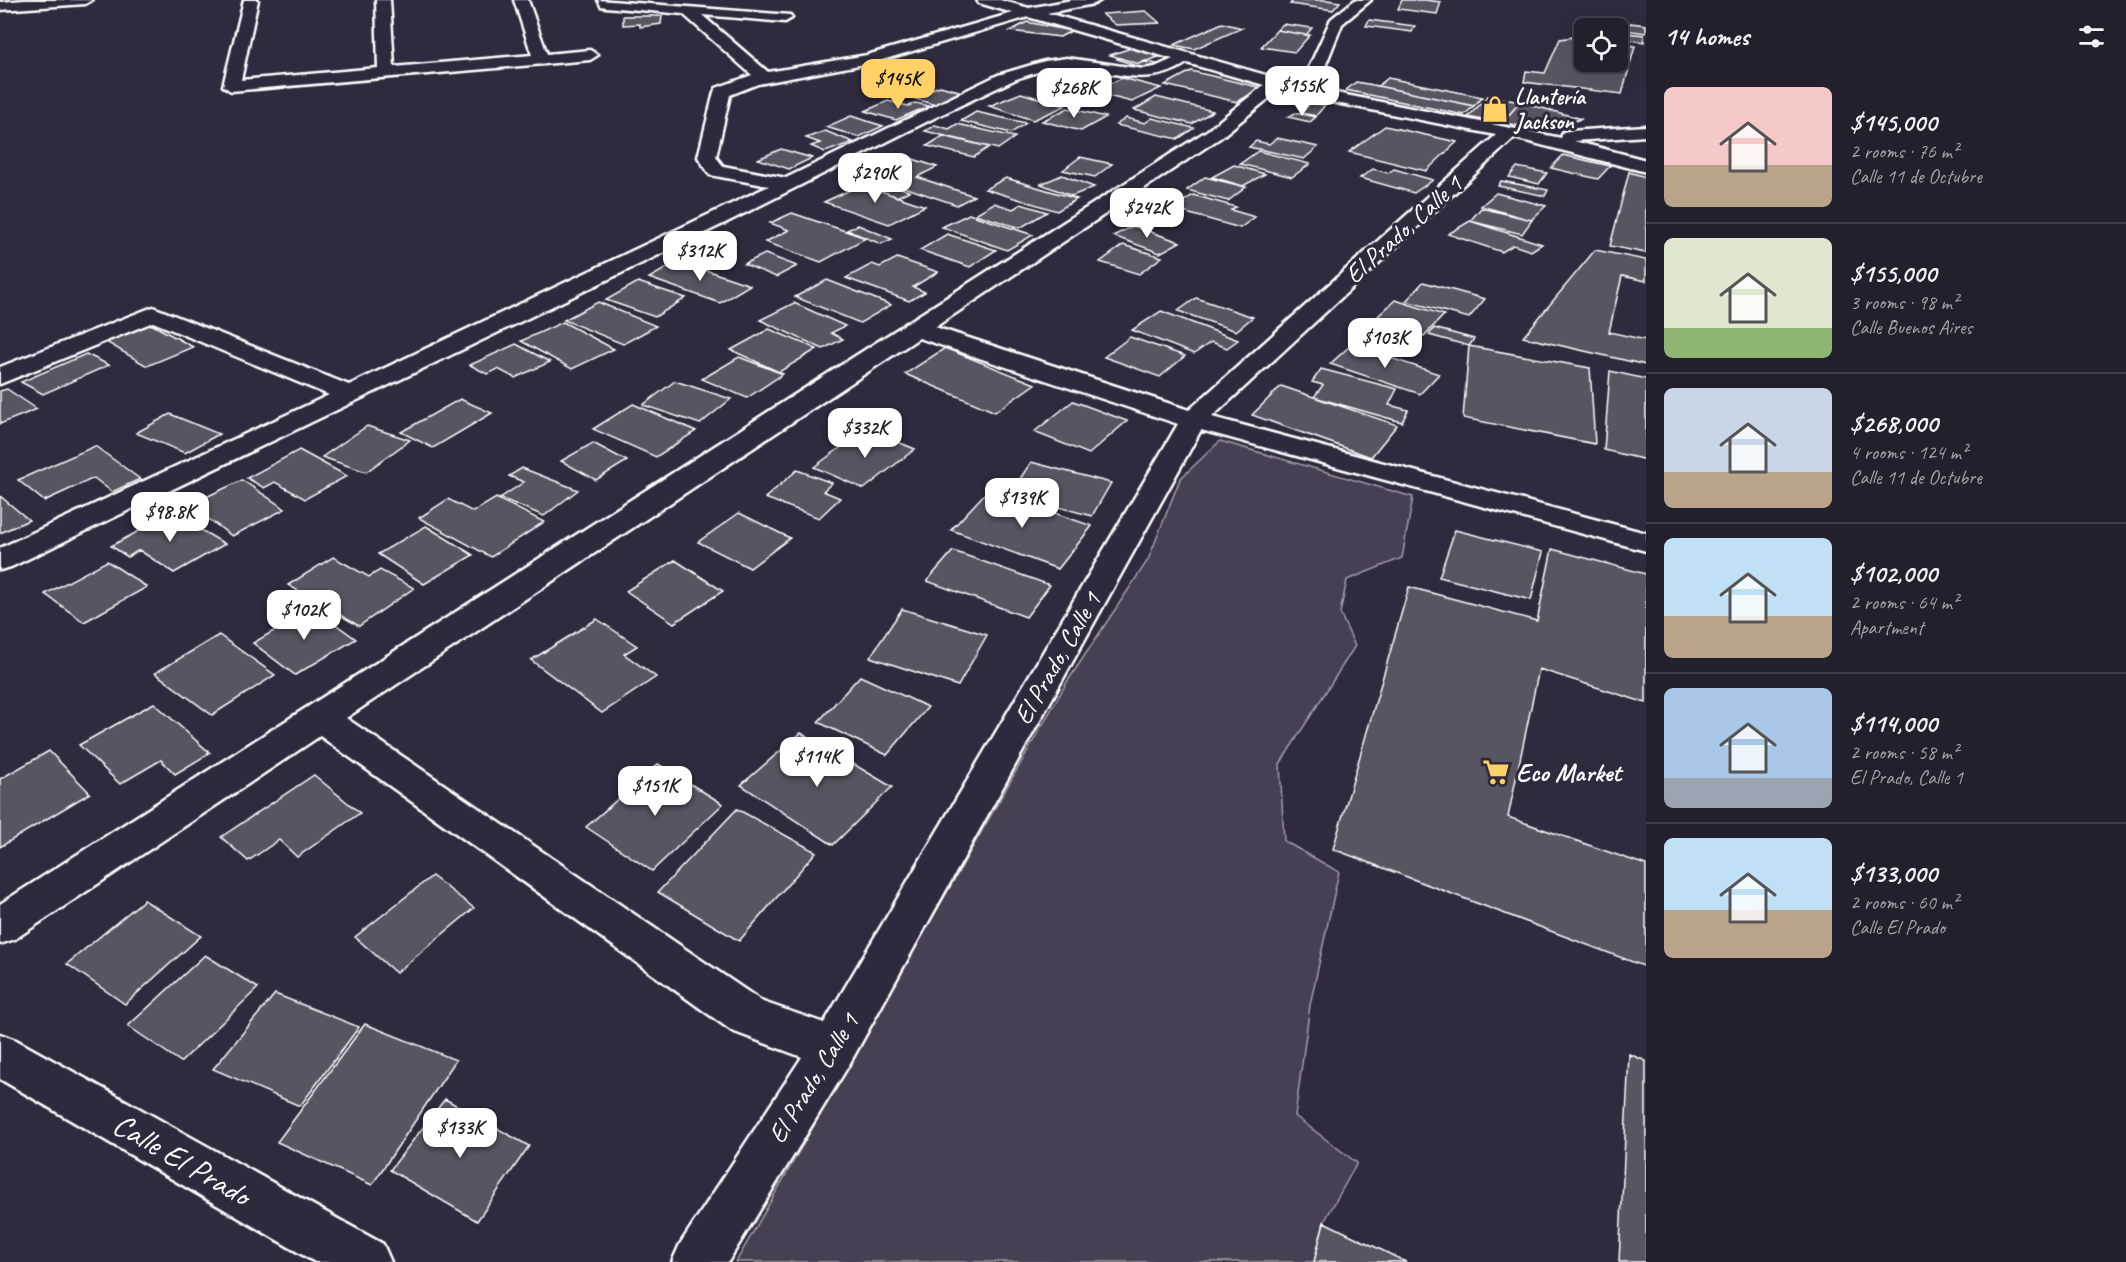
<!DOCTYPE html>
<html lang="en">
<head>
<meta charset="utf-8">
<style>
	:root { --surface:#23202e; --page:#2b2836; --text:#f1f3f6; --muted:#a3a3aa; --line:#403e4a; --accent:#ffd166 }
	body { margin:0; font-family:Caveat,sans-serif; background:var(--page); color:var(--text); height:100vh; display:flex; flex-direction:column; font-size:22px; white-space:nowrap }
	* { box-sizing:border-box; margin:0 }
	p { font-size:20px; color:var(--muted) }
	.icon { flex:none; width:33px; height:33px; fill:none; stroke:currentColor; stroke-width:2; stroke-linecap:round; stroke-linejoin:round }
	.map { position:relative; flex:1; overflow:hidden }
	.panel { display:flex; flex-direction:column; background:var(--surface); width:480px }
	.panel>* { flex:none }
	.buttons { position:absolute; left:1574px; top:18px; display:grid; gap:12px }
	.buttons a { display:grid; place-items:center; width:54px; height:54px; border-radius:9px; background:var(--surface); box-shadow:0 6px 24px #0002,0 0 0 2px var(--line); font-size:30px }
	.price { position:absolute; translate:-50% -51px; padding:0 14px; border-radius:12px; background:#fff; color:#222; font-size:20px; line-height:39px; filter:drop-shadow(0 2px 3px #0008) }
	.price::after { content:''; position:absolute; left:50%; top:36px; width:18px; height:14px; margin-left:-9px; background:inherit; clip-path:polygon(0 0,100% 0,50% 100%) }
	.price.current { background:var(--accent); color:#111 }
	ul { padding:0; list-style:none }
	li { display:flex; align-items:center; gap:18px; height:150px; padding:0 18px }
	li+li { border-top:2px solid var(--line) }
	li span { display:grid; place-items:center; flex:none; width:168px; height:120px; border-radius:9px; color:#555 }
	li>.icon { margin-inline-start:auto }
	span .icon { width:72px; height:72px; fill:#fffc; stroke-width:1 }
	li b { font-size:26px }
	h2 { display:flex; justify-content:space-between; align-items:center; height:72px; padding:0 18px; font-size:26px }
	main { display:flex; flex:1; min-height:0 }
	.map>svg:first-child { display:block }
	.green { fill:#464152; stroke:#a2a0a8; stroke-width:1.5 }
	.building { fill:#595564; stroke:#fff; stroke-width:1.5 }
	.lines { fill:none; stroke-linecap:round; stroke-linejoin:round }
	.minor-casing { stroke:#fff; stroke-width:5 }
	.minor { fill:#2f2a3d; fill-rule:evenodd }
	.labels { text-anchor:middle; stroke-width:6; stroke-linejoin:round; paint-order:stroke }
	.far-poi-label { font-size:22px; font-weight:bold; fill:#fff; stroke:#2f2a3d; text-anchor:start }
	.street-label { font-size:26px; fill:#fff; stroke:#2f2a3d }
	.poi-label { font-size:26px; font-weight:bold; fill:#fff; stroke:#2f2a3d; text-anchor:start }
	.near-street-label { font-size:32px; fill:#fff; stroke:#2f2a3d }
</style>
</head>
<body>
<main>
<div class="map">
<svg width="1646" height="1262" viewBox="0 0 1646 1262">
	<rect width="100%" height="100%" fill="#2f2a3d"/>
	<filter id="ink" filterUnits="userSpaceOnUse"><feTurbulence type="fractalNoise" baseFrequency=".0167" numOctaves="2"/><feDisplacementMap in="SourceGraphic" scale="12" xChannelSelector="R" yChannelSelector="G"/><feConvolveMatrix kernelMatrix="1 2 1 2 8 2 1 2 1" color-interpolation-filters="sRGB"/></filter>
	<g filter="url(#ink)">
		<path class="green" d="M1220 441 1413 497 1402 558 1347 580 1340 613 1355 646 1280 764 1284 841 1339 872 1310 1005 1295 1116 1357 1163 1324 1222 1314 1262H736L1067 682 1148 560 1180 479Z"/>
		<path class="building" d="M1294 0H1327L1340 2 1333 10 1290 4Z
			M1402 0H1425L1441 2 1437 14 1398 9Z
			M1146 11 1160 23 1116 25 1102 14Z
			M623 16H662L661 24 640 27V24L623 25Z
			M1369 20 1415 26 1412 32 1366 26Z
			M1027 22 1071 31 1060 37 1010 31Z
			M1222 23 1242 28 1194 49 1174 45Z
			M1630 23 1646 25V33L1625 30Z
			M1283 24 1312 28 1306 35 1277 30Z
			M1277 30 1306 35H1310L1295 52 1261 47Z
			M1617 32 1644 35V42L1617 38Z
			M1574 37 1584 38V62H1617V43L1635 46 1622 94 1524 82 1526 71 1545 73 1560 39Z
			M1131 48 1161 56 1139 64 1110 55Z
			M1120 58 1139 64 1145 61 1164 66 1155 71 1129 66 1134 65 1117 59Z
			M1191 71 1262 88 1237 102 1165 85Z
			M1072 72 1109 81 1089 91 1052 82Z
			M1122 78 1161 88 1132 102 1092 92Z
			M1388 78 1482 97 1474 106 1378 86Z
			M1356 82 1378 86 1474 106 1464 115 1346 90Z
			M940 86 966 93 935 105 910 97Z
			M1021 93 1065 106 1033 120 989 106Z
			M1488 96 1520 102 1501 124 1468 117Z
			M1156 97 1213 111 1192 124 1134 110Z
			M888 101 908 106 916 103 936 108 929 113 919 110 896 120 865 111Z
			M1520 102 1582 119 1536 130 1503 122Z
			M1310 103 1325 105 1316 116 1302 113Z
			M1068 108 1106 117 1081 131 1042 121Z
			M976 112 1026 123 1011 133 961 121Z
			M1295 113 1316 117 1310 122 1288 117Z
			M851 116 883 126 859 137 826 127Z
			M1126 118 1145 123 1152 118 1194 128 1178 139 1116 125Z
			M957 124 1015 137 998 149 925 131 935 125 949 129Z
			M1385 126 1457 142 1426 171 1349 152Z
			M825 131 853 142 825 152 811 146 820 143 806 138Z
			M943 136 989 147 974 157 927 146Z
			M1277 138 1318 147 1304 159 1249 147 1256 141 1269 144Z
			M781 149 812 158 789 169 758 159Z
			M1258 151 1310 164 1292 177 1240 164Z
			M1563 155 1610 166 1598 179 1551 168Z
			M904 156 937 167 917 177 974 196 957 205 865 174Z
			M1080 157 1112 164 1095 177 1063 170Z
			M1234 165 1265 174 1243 186 1212 177Z
			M1517 167 1547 173 1539 184 1509 177Z
			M1373 169 1388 173 1394 169 1433 180 1414 193 1360 178Z
			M1629 172 1646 177V253L1610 246Z
			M1062 175 1094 187 1072 196 1041 184Z
			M1205 177 1246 187 1228 201 1187 190Z
			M1006 178 1077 199 1057 211 985 189Z
			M1501 181 1548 190 1545 196 1498 186Z
			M861 185 881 191 925 206 889 224 824 202Z
			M893 185 909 191 897 197 881 191Z
			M1496 193 1546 206 1531 220 1481 206Z
			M1193 195 1236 207 1231 210 1255 217 1240 228 1172 209Z
			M994 203 1013 209 1021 204 1047 212 1020 228 975 214Z
			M1481 208 1532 220 1522 234 1470 221Z
			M792 213 866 238 821 262 765 242 789 230 770 223Z
			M969 214 1033 235 1007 250 942 227Z
			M1470 221 1542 244 1531 251 1513 245 1502 252 1448 234Z
			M858 225 892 239 881 244 847 230Z
			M1133 226 1180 242 1160 253 1113 236Z
			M947 234 996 250 970 267 920 250Z
			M1123 245 1162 257 1139 274 1100 262Z
			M1595 250 1646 260V281L1622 276 1609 332 1646 340V365L1523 337Z
			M765 254 797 266 776 277 744 264Z
			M897 258 938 272 913 287 925 292 909 301 846 278 872 264 880 267Z
			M679 261 750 285 720 303 649 278Z
			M827 280 891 305 860 323 795 297Z
			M638 282 686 298 655 317 606 300Z
			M1423 282 1485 299 1469 318 1406 301Z
			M1196 298 1253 317 1236 331 1178 311Z
			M1395 300 1444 315 1424 336 1374 320Z
			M598 302 656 326 623 344 564 320Z
			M794 303 845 326 831 333 843 339 823 349 760 320Z
			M1161 311 1238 340 1227 348 1211 342 1194 354 1132 330Z
			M563 322 614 349 572 369 521 341Z
			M151 324 193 347 147 366 106 342Z
			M1434 328 1474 339 1469 346 1429 335Z
			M769 329 817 349 779 372 731 350Z
			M1130 337 1185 356 1160 377 1104 357Z
			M516 344 550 362 515 378 498 369 487 374 470 365Z
			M1351 345 1439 374 1420 394 1330 364Z
			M1469 346 1590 368 1595 444 1463 418Z
			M945 348 1035 384 995 412 905 374Z
			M86 354 109 365 43 394 21 382Z
			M739 357 783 374 747 398 702 379Z
			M1321 369 1397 389 1389 405 1408 410 1402 422 1314 397 1323 385 1312 382Z
			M1610 371 1646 379V460L1604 450Z
			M675 381 731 399 700 424 643 405Z
			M1281 386 1397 425 1371 457 1252 415Z
			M7 389 37 409 0 424V391Z
			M460 399 492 413 433 448 401 432Z
			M1073 401 1127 421 1089 454 1034 432Z
			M633 404 696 431 656 457 593 429Z
			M170 414 219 434 185 453 136 433Z
			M367 426 410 440 366 472 322 457Z
			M866 429 915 449 864 489 814 467Z
			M593 443 627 461 596 480 561 461Z
			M95 446 140 479 112 492 94 478 44 501 18 480Z
			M299 450 347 476 305 499 275 482 264 488 247 478Z
			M1031 462 1111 483 1092 516 1010 494Z
			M522 468 578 490 544 516 500 498 524 482 509 476Z
			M797 470 832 483 823 491 840 498 819 518 765 498Z
			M242 480 285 509 232 536 189 505Z
			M988 490 1092 526 1058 569 951 530Z
			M0 496 29 520 0 533Z
			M496 498 544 522 491 557 419 518 448 499 473 512Z
			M172 513 225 544 174 573 139 550 128 557 111 546Z
			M739 513 790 538 750 568 698 542Z
			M426 526 473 555 424 584 378 554Z
			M1455 530 1543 552 1531 600 1439 577Z
			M1552 549 1646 574V703L1539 669 1508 817 1646 865V967L1333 849 1409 587 1537 621Z
			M953 551 1050 585 1026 617 927 581Z
			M333 557 369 577 380 570 414 588 359 626 288 585Z
			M675 560 723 591 674 623 626 591Z
			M107 561 147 587 84 622 45 594Z
			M313 608 356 639 295 675 253 643Z
			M902 609 987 635 958 686 870 657Z
			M597 619 637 646 624 654 656 677 602 713 531 660Z
			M219 635 275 675 212 715 155 673Z
			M860 676 928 707 887 755 818 722Z
			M154 703 210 753 175 774 161 760 120 784 79 745Z
			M801 733 892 787 833 845 741 785Z
			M49 751 90 793 0 847V779Z
			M658 764 723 804 652 871 586 827Z
			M314 775 360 813 297 857 279 840 248 861 221 837Z
			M737 809 816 852 739 941 658 892Z
			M432 876 474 908 396 973 355 937Z
			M144 900 201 936 125 1004 67 964Z
			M205 955 258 988 181 1062 128 1026Z
			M275 994 359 1027 300 1106 213 1069Z
			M365 1024 456 1060 372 1185 277 1142Z
			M1629 1054 1646 1061V1262H1619Z
			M445 1099 529 1146 477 1221 390 1170Z
			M1324 1222 1406 1262H1314Z"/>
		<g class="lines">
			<defs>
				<path id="minor" d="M25 0H92L85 4 0 10V2Z
					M244 0H258L241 80 378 68 376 0H390L394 67 532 55 514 0H528L547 54 590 50 598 55 590 60 231 91 223 86Z
					M598 0 790 15 792 18 785 22 702 15 768 72 867 55 1013 13 979 3 977 0H1000L1029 8 1072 0H1101L1094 4 1047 13 1301 85 1331 19 1355 0H1371L1342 24 1316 89 1561 138 1563 132 1569 131 1646 126V136L1574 141 1646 160V172L1514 138 1212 417 1646 533V551L1201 430 850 1063 728 1262H672L680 1244 802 1057 732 1031 320 736 15 939 0 944V904L1208 130 1264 85 1187 63C1147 90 1109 69 1066 68 1049 67 1031 74 1016 79L938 116 723 224 11 567 0 570V548L329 395 153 322 0 384V367L153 307 349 385 769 186 710 175 698 157 714 92 716 88 752 75 683 14 606 7 601 6ZM1028 17 1173 59 1155 67 1143 69 1067 58 1045 61 998 75 786 178 723 166 716 157 730 95 758 84 875 62ZM1279 90 1306 97 1496 135 1189 410 935 327 1220 138ZM919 338 1178 424 824 1023 763 1002 346 718Z
					M0 1034 16 1040 383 1244 391 1262H315L0 1079Z"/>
			</defs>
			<use href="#minor" class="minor-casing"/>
			<use href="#minor" class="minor"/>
		</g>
	</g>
	<defs>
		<symbol id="shop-bare" viewBox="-9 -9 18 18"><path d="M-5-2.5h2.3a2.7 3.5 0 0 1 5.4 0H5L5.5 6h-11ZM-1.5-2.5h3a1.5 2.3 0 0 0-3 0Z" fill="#ffd166" stroke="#2f2a3d" stroke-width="2.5" paint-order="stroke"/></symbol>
		<symbol id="supermarket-bare" viewBox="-9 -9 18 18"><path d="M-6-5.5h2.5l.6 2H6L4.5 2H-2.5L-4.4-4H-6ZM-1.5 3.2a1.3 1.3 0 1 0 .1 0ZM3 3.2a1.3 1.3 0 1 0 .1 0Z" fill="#ffd166" stroke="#2f2a3d" stroke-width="2.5" paint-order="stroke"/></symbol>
	</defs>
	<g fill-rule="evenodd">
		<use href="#shop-bare" x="1476" y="90" width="38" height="38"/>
		<use href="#supermarket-bare" x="1477" y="753" width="38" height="38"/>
	</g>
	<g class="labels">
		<g class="far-poi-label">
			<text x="1515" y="104">Llantería<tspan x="1515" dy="25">Jackson</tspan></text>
		</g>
		<g class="street-label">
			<text transform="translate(1403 229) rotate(-42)" y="9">El Prado, Calle 1</text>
			<text transform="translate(1057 658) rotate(-60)" y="9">El Prado, Calle 1</text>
			<text transform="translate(813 1078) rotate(-58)" y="9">El Prado, Calle 1</text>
		</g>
		<g class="poi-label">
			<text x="1516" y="781">Eco Market</text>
		</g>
		<g class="near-street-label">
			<text transform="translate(182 1159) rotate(30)" y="11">Calle El Prado</text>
		</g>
	</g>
</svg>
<div class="buttons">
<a><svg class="icon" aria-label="locate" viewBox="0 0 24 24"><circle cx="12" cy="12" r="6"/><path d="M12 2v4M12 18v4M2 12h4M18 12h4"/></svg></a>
</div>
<b class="price current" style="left:898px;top:110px">$145K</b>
<b class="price" style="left:1302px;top:117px">$155K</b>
<b class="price" style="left:1074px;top:119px">$268K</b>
<b class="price" style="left:875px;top:204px">$290K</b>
<b class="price" style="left:1147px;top:239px">$242K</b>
<b class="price" style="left:700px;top:282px">$312K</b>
<b class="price" style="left:1385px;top:369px">$103K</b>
<b class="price" style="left:865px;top:459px">$332K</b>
<b class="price" style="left:1022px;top:529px">$139K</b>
<b class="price" style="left:170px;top:543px">$98.8K</b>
<b class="price" style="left:304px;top:641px">$102K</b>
<b class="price" style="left:817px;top:788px">$114K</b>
<b class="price" style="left:655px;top:817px">$151K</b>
<b class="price" style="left:460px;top:1159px">$133K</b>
</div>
<section class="panel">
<h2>14 homes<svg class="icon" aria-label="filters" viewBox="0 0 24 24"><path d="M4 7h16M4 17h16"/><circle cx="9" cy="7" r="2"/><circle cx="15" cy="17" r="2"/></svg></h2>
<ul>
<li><span style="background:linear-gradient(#f6c9c9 65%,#b9a48a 0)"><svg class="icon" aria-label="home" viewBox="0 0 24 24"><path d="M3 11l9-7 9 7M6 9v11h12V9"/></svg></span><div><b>$145,000</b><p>2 rooms · 76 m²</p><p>Calle 11 de Octubre</p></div></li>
<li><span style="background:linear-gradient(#dfe7d0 75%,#8fb573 0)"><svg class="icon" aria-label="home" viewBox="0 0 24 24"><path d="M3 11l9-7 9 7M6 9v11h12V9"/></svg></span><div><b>$155,000</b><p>3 rooms · 98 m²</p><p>Calle Buenos Aires</p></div></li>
<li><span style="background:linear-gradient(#c9d6e8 70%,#b9a48a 0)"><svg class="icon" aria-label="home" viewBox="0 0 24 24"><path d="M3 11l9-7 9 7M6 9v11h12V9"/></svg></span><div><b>$268,000</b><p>4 rooms · 124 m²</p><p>Calle 11 de Octubre</p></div></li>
<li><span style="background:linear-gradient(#bfe0f5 65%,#b9a48a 0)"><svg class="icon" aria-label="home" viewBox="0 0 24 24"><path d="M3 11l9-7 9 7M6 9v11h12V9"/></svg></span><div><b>$102,000</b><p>2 rooms · 64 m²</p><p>Apartment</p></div></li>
<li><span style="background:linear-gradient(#a9c7e8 75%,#9aa5b1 0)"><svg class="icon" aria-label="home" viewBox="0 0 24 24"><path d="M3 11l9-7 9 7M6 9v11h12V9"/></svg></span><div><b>$114,000</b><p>2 rooms · 58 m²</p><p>El Prado, Calle 1</p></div></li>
<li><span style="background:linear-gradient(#bfe0f5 60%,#b9a48a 0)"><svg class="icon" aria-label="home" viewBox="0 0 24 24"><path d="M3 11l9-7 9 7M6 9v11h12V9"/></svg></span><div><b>$133,000</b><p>2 rooms · 60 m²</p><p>Calle El Prado</p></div></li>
</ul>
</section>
</main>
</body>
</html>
